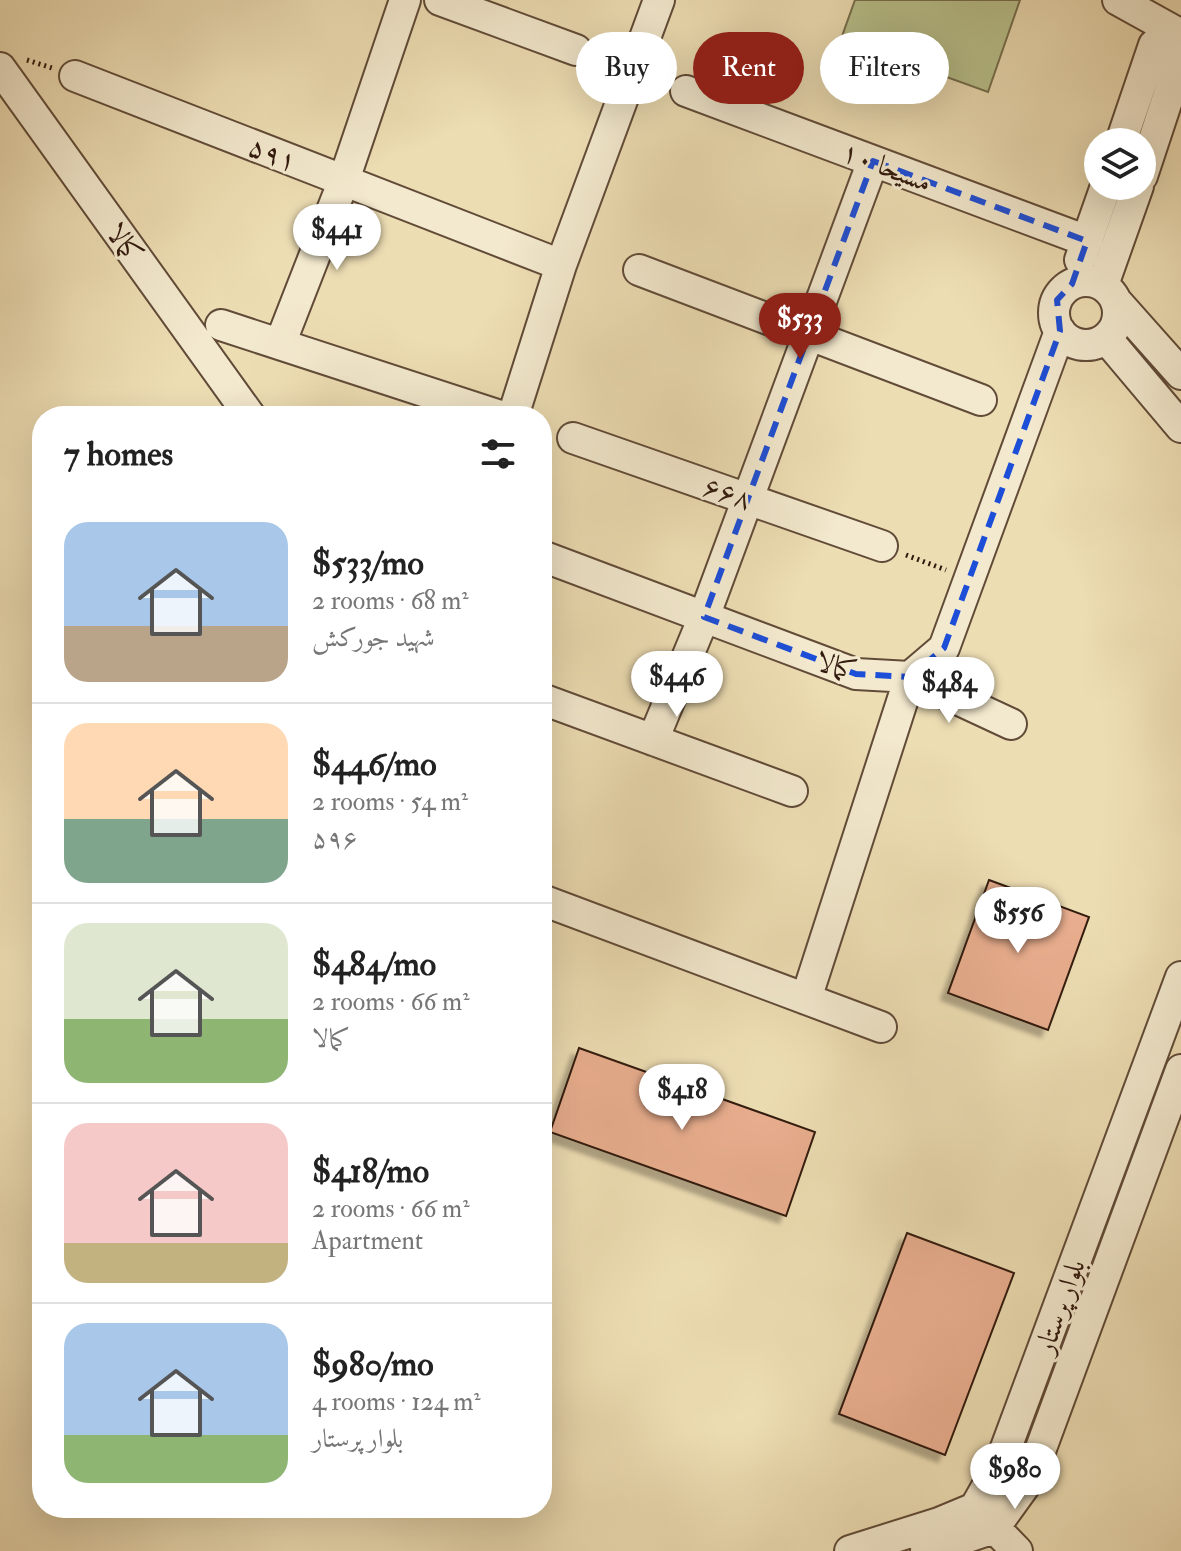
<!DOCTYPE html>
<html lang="en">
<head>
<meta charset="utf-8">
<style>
	:root { --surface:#fff; --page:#f6f6f6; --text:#222; --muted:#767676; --line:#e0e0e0; --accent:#8f2418 }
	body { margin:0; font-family:"IM FELL Double Pica",Amiri,serif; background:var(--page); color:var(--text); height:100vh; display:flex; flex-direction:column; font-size:30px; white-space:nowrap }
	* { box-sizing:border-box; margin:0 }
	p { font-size:26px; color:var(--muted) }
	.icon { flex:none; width:44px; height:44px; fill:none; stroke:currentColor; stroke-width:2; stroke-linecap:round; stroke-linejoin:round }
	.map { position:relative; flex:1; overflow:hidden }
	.drawer { position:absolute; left:32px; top:406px; width:520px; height:1112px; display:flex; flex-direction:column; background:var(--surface); border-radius:32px; box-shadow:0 8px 32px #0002 }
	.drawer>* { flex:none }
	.hud { position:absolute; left:576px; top:32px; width:484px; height:72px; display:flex; gap:16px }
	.buttons { position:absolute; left:1084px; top:128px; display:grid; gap:16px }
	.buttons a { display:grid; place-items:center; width:72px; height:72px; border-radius:50%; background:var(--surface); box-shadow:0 8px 32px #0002; font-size:40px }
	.price { position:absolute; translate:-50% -68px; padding:0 18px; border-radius:28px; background:#fff; color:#222; font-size:26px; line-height:52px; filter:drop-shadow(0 2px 4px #0008) }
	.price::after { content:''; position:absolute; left:50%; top:48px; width:24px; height:18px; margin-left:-12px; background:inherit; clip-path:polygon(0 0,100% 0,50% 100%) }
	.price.selected { background:var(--accent); color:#fff }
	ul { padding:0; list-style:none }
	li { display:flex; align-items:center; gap:24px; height:200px; padding:0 32px }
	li+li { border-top:2px solid var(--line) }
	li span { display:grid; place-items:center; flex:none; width:224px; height:160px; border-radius:24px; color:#555 }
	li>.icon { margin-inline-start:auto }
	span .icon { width:96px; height:96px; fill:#fffc; stroke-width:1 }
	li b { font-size:34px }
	h2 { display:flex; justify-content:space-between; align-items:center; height:96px; padding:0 32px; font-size:34px }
	.pill { padding:0 28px; border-radius:36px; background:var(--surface); box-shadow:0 8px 32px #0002; font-size:28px; line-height:72px }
	.pill.selected { background:var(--accent); color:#fff }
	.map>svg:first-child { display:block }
	.green { fill:#b8c18c; stroke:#756e4e; stroke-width:2 }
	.building { fill:#e9ae8f; stroke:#321a0f; stroke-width:2; filter:url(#shadow) }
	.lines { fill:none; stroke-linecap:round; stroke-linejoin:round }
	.minor-casing { stroke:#614b38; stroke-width:34 }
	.path { stroke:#321a0f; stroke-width:5; stroke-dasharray:2 4; stroke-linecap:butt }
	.minor { stroke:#f3e9ce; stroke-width:30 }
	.marked { fill:none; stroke:#1d4ed8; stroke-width:6; stroke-dasharray:16 10; stroke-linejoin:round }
	.labels { text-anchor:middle; stroke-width:6; stroke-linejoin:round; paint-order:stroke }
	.street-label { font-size:28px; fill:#321a0f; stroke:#f3e9ce }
</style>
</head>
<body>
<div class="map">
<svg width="1181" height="1551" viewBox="0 0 1181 1551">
	<defs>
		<filter id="shadow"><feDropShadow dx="-7" dy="7" stdDeviation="2" flood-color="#0004"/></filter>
	</defs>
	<rect width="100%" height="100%" fill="#edddb3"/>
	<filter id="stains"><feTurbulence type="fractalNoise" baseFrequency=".0025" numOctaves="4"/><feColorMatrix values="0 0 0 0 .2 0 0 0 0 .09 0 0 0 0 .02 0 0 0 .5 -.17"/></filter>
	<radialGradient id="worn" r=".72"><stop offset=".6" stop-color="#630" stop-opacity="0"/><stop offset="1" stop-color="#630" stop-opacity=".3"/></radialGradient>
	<path class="green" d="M855 0H1020L988 92 841 39Z"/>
	<path class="building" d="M989 880 1089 917 1048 1030 948 993Z
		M579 1048 815 1132 786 1216 550 1132Z
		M907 1233 1014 1273 945 1455 839 1414Z"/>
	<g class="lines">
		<defs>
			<path id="minor" d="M440 0 576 50
				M1118 0 1174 31 1181 33
				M0 68 250 416
				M75 76 561 265
				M686 91 1087 241
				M1121 142 1154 45 1174 31 1181 50
				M1142 176 1181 58
				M1080 260 1106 186
				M639 270 981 400
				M1054 313a32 32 0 1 1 64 0a32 32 0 1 1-64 0Z
				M1103 285 1138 186
				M1116 301 1181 374
				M221 325 500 416
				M1106 338 1181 427
				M280 344 344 180 405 0
				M513 416 561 265 659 0
				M573 438 882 546
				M542 556 856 674 910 677 944 648 1060 331
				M542 699 792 791
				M653 740 704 617 873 161
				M542 900 881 1027
				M806 999 910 677 1011 724
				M982 1515 1017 1551
				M850 1551 939 1523 975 1508 1000 1464 1181 977
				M926 1551 994 1528 1030 1478 1181 1070"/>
		</defs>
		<use href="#minor" class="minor-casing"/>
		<path class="path" d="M27 60 52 68
			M906 555 946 570"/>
		<use href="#minor" class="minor"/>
	</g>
	<path class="marked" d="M873 161 1087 241 1072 284 1057 300 1060 331 944 648 910 677 856 674 704 617Z"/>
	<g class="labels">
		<g class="street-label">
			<text transform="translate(273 153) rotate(21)" y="10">۵۹۱</text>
			<text transform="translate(887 166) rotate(21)" y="10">مسيحا ۱۰</text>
			<text transform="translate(125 242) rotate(54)" y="10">کمالا</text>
			<text transform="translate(728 492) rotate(19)" y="10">۶۶۸</text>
			<text transform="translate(836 665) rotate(17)" y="10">کمالا</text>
			<text transform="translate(1059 1306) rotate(-70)" y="10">بلوار پرستار</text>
		</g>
	</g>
	<rect width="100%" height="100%" filter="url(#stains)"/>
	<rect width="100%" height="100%" fill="url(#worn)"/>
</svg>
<div class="buttons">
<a><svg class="icon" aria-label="layers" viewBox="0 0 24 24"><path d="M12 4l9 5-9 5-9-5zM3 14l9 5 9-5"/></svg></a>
</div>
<b class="price" style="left:337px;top:272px">$441</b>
<b class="price selected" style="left:800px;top:361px">$533</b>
<b class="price" style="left:677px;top:719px">$446</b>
<b class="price" style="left:949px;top:725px">$484</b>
<b class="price" style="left:1018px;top:955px">$556</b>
<b class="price" style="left:682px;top:1132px">$418</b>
<b class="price" style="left:1015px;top:1511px">$980</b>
<div class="hud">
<a class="pill">Buy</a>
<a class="pill selected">Rent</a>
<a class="pill">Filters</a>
</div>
<section class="drawer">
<h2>7 homes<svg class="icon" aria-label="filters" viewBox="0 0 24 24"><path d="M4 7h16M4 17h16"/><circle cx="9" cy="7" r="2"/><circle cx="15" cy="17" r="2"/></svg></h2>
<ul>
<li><span style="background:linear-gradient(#a9c7e8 65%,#b9a48a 0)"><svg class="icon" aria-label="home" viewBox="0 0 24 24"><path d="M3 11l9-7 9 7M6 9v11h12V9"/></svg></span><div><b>$533/mo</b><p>2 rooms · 68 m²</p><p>شهید جورکش</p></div></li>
<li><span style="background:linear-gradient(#ffd9b3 60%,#7fa58c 0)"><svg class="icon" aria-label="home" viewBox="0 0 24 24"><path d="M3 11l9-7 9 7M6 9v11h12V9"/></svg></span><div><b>$446/mo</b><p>2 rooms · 54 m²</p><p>۵۹۶</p></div></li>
<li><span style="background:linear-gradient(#dfe7d0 60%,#8fb573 0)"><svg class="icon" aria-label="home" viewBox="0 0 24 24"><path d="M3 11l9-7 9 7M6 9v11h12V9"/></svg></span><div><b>$484/mo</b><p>2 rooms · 66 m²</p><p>کمالا</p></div></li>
<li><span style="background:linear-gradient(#f6c9c9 75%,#c2b280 0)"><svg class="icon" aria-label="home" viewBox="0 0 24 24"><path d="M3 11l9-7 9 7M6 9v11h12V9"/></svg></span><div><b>$418/mo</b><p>2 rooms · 66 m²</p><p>Apartment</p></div></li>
<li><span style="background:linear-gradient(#a9c7e8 70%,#8fb573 0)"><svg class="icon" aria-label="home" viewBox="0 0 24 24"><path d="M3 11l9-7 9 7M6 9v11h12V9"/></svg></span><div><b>$980/mo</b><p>4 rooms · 124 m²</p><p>بلوار پرستار</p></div></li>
</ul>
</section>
</div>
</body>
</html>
